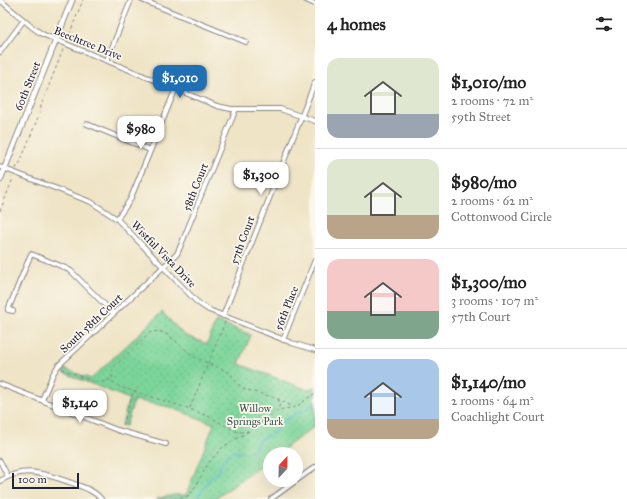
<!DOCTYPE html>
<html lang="en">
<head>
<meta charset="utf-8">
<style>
	:root { --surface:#fff; --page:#f6f6f6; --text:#222; --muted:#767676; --line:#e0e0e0; --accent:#1f6fb2 }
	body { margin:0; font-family:"IM FELL Great Primer",serif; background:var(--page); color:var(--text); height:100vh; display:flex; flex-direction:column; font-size:15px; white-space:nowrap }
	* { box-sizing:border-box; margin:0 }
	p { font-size:13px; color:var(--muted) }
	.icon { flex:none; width:22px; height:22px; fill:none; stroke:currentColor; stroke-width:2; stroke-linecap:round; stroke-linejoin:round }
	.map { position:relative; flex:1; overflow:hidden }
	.drawer { display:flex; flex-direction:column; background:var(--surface); width:312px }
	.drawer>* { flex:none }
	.needle { width:26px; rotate:22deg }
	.controls { position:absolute; left:263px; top:447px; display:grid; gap:8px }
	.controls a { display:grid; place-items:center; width:40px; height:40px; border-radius:50%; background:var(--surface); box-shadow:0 4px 16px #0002; font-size:20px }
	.scale { position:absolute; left:12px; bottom:10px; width:67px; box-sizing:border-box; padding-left:4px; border:2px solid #22223b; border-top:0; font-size:11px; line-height:14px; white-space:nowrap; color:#22223b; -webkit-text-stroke:3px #fbf7ec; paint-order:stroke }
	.price { position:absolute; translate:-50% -34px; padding:0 9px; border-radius:8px; background:#fff; color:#222; font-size:13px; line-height:26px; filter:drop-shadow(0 1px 2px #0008) }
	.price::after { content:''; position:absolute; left:50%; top:24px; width:12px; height:9px; margin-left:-6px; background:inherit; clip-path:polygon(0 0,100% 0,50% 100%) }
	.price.selected { background:var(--accent); color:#fff }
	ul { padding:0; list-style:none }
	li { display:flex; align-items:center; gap:12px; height:100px; padding:0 12px }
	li+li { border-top:1px solid var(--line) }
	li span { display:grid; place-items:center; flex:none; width:112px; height:80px; border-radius:12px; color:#555 }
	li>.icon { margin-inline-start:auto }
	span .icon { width:48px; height:48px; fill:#fffc; stroke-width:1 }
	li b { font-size:17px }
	h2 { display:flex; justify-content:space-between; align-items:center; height:48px; padding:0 12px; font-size:17px }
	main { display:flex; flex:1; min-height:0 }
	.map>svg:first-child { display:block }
	.park { fill:url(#park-dots); stroke:#4f7c6a }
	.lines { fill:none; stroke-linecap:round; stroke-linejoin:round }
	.stream { stroke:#50b6cf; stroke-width:1.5 }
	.minor-casing { stroke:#888380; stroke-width:6 }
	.tertiary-casing { stroke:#888380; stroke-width:7 }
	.path { stroke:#888380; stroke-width:1; stroke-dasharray:3 3; stroke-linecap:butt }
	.minor { stroke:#fff; stroke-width:4 }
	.tertiary { stroke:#fff; stroke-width:5 }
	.labels { text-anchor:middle; stroke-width:3.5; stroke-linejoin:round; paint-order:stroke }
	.street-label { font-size:11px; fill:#22223b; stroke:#fbf7ec }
	.park-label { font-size:11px; fill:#3d5858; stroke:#fbf7ec }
</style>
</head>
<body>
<main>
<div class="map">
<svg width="315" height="499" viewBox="0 0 315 499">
	<defs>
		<pattern id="park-dots" width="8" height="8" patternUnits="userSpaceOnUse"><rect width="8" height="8" fill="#7cd59a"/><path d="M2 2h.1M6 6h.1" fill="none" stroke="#6bb786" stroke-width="1.8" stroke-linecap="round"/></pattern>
	</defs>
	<rect width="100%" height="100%" fill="#fbf7ec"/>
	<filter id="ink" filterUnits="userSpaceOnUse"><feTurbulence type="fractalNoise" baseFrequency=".025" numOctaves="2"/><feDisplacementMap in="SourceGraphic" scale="8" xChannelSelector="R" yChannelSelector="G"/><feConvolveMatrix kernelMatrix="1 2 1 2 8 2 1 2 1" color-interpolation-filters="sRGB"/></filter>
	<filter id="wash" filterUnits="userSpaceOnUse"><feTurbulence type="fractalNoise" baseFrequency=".012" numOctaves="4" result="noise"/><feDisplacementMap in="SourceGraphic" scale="16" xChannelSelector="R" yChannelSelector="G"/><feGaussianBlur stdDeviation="0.9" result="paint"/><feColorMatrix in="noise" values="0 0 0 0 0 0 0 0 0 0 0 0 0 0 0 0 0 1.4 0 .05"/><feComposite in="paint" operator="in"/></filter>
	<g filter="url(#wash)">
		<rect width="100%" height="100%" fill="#efe4c6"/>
		<path class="park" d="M162 312 184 335 207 344 216 321 251 335 239 364 308 390 315 386V426L277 454H270V459L215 499H156L173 495H186L214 424 170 407 134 400 126 426 122 425 129 399 62 372 65 369 91 379Z"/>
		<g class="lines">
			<path class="stream" d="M197 499C201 493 204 486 209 480 212 477 216 475 218 471 221 465 223 456 230 453 242 448 254 460 258 441L275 431 281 422 315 404"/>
		</g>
	</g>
	<g filter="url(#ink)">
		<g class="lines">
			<defs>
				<path id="minor" d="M0 0 32 27 42 34 217 106 231 109H280L315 121
					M142 0 246 42
					M306 0 315 4
					M0 52 24 20
					M107 60 131 0
					M87 124 150 150
					M0 167 91 202 117 219 197 302 209 310 292 343 315 350
					M117 219 130 200 176 88
					M13 311 8 310 31 254 61 266 71 271 113 313
					M223 316 315 82
					M283 340 315 260
					M0 384 117 430 166 444
					M42 400 53 374 58 366 177 254 181 245 236 109
					M0 461 8 477
					M0 481C25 465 46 474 72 483 82 487 94 490 101 499
					M271 499 315 467"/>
				<path id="tertiary" d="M0 180 72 0"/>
			</defs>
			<use href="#minor" class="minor-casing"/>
			<use href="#tertiary" class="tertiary-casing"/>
			<path class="path" d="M67 40 83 0
				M16 169 17 166 19 165 40 112 41 106 64 47
				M0 211 12 181V177
				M62 369 95 382H103L112 379
				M278 399 280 404 278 410
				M190 408 225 322
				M264 421 268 422V418
				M123 425 133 392
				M249 431 241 432 235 431 212 418 190 409 120 387 113 382 112 375 113 368 149 333 159 331 168 335 196 358 229 372 239 385 244 389 276 398 293 407
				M168 499 182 498 190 495 210 461 223 447 254 428 278 410 296 407 315 393"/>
			<use href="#minor" class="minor"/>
			<use href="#tertiary" class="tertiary"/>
		</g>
	</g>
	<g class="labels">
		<g class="street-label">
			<text transform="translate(88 43) rotate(22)" y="4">Beechtree Drive</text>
			<text transform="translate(27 86) rotate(-68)" y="4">60th Street</text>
			<text transform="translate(195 187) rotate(-68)" y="4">58th Court</text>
			<text transform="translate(242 240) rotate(-69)" y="4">57th Court</text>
			<text transform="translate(164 254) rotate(46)" y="4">Wistful Vista Drive</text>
			<text transform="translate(286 308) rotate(-68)" y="4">56th Place</text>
			<text transform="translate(91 323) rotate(-43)" y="4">South 58th Court</text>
		</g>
		<g class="park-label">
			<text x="255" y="412">Willow<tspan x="255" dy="13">Springs Park</tspan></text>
		</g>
	</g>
</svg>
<div class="controls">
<a><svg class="needle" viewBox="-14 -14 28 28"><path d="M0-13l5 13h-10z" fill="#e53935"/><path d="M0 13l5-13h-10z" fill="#767676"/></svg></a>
</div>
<div class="scale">100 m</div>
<b class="price selected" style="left:180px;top:99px">$1,010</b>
<b class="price" style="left:141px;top:150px">$980</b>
<b class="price" style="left:261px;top:196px">$1,300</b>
<b class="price" style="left:80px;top:424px">$1,140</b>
</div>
<section class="drawer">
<h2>4 homes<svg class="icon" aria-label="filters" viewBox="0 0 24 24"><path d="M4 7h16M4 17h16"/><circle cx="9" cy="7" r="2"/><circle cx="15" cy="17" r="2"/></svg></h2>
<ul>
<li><span style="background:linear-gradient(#dfe7d0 70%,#9aa5b1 0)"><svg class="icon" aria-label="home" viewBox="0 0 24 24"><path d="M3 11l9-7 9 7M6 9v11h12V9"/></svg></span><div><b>$1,010/mo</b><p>2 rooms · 72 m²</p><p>59th Street</p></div></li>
<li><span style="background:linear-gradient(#dfe7d0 70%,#b9a48a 0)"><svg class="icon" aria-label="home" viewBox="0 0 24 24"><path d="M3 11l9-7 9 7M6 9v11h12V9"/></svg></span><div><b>$980/mo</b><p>2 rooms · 62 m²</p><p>Cottonwood Circle</p></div></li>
<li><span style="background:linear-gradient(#f6c9c9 65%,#7fa58c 0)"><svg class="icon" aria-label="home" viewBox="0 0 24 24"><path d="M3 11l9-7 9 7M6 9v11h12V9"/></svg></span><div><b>$1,300/mo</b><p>3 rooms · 107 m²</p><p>57th Court</p></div></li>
<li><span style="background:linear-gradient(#a9c7e8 75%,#b9a48a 0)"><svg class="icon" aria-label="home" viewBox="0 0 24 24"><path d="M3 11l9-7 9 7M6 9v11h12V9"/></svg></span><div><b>$1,140/mo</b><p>2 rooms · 64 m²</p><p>Coachlight Court</p></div></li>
</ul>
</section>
</main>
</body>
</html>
